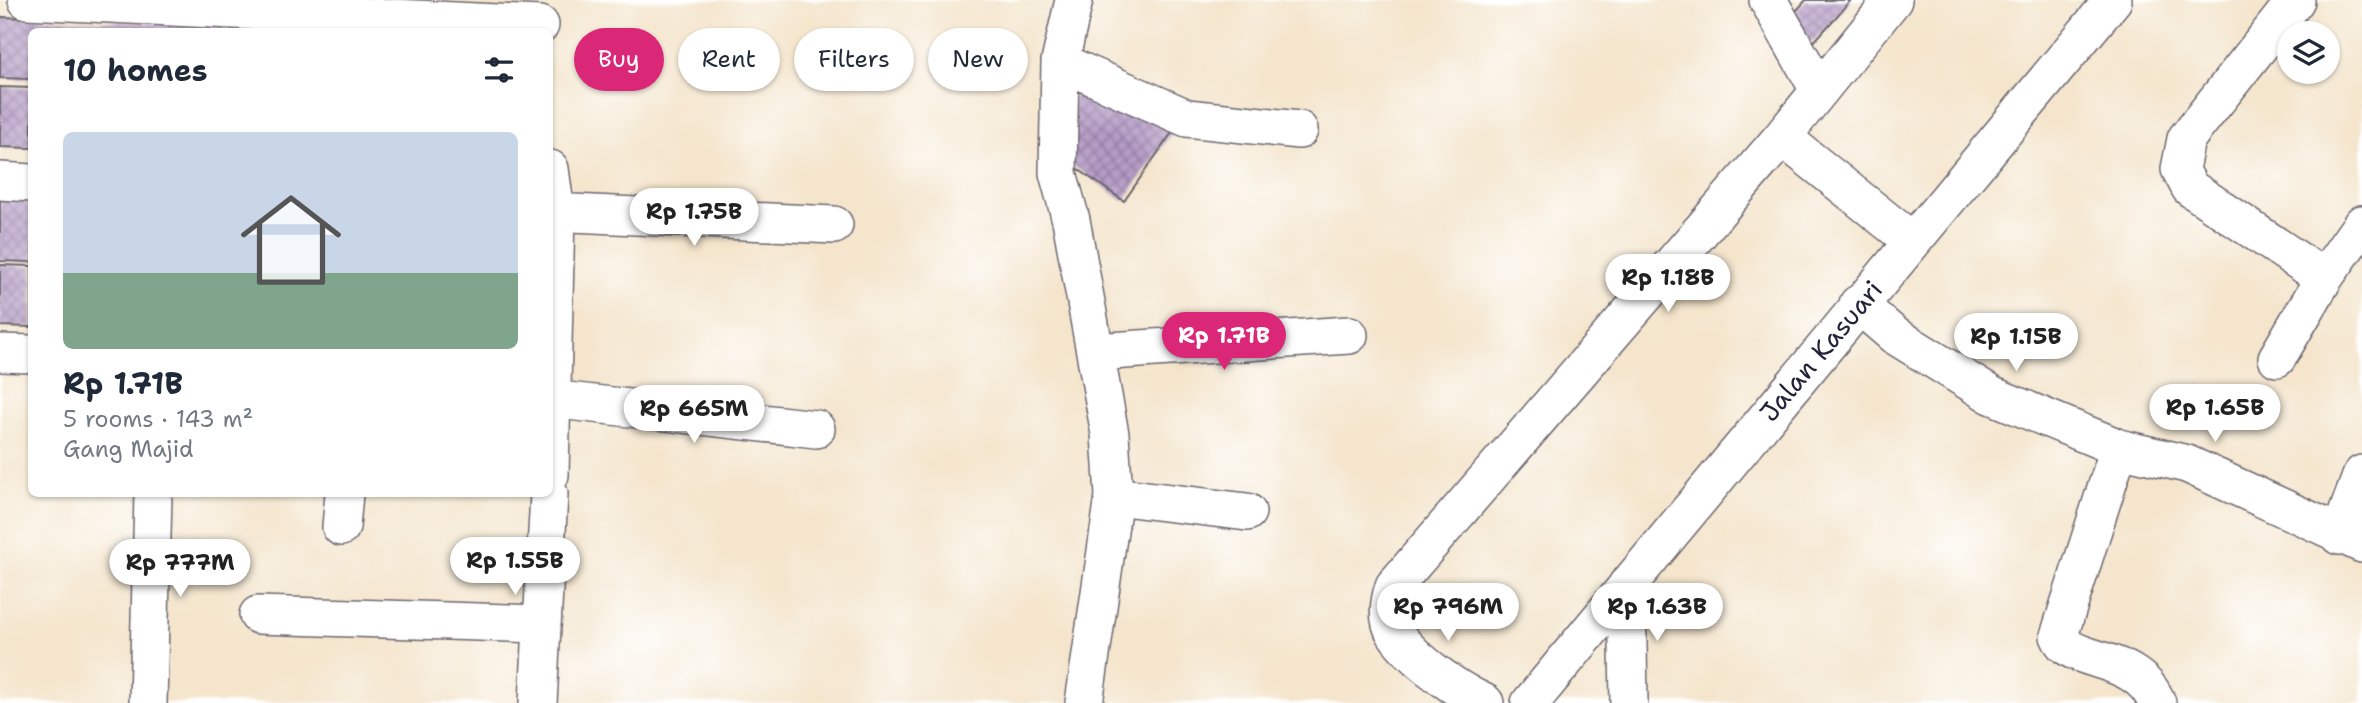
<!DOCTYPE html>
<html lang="en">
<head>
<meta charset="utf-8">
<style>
	:root { --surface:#fff; --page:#f2f2f3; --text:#1f2937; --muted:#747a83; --accent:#db2777 }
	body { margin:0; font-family:"Shantell Sans",sans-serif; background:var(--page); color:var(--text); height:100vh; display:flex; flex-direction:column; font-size:26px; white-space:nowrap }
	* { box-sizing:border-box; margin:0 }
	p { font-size:23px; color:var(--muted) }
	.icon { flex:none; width:38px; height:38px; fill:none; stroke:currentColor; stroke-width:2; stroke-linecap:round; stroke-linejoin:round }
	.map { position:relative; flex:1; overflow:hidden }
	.side { position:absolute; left:28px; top:28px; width:525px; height:469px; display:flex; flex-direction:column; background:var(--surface); border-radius:10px; box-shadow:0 2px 5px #0004 }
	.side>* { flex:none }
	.guide { position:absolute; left:574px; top:28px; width:665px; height:63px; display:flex; gap:14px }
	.buttons { position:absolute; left:2277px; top:21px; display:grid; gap:14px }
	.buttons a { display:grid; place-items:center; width:63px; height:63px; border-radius:50%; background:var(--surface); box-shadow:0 2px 5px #0004; font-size:35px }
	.price { position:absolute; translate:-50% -60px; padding:0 16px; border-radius:24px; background:#fff; color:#222; font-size:23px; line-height:46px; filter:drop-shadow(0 2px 4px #0008) }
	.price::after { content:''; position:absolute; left:50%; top:42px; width:21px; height:16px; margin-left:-10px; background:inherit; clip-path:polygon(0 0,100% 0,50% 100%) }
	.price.active { background:var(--accent); color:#fff }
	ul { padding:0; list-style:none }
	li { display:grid; align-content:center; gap:14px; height:371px; padding:0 35px }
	li span { display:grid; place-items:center; height:217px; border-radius:10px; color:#555 }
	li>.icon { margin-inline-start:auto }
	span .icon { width:126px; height:126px; fill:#fffc; stroke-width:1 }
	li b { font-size:30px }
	h2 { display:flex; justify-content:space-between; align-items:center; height:84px; padding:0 35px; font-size:30px }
	.pill { padding:0 24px; border-radius:32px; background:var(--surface); box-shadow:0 2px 5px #0004; font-size:24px; line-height:63px }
	.pill.active { background:var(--accent); color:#fff }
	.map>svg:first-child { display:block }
	.building { fill:url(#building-cross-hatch) }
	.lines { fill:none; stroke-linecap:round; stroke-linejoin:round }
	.minor-casing { stroke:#6c666e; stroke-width:40 }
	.minor { stroke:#fff; stroke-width:37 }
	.labels { text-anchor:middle; stroke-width:7; stroke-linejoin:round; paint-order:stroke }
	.street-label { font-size:26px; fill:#22223b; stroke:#fff }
</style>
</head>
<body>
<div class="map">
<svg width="2362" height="703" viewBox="0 0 2362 703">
	<defs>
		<pattern id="building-cross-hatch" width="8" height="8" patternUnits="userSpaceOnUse" patternTransform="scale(1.75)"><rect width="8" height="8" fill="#b59bc6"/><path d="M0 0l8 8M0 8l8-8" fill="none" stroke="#937ea2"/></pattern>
	</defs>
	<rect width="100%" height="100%" fill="#fff"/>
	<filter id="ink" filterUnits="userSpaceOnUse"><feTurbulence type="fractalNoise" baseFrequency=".0143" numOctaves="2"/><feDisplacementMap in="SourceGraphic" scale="14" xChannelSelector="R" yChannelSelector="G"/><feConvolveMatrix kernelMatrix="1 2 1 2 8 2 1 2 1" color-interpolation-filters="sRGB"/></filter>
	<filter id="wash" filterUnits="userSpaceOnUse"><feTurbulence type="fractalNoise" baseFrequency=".00686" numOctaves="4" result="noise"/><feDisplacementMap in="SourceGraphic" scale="28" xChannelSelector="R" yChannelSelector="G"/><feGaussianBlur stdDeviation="1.57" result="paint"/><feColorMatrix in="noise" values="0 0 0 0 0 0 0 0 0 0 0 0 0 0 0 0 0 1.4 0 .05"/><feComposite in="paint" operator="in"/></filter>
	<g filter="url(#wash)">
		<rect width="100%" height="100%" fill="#f4e5cc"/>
		<g id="blocks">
			<path class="building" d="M1806 0H1851L1813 43 1788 20Z
				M0 17 304 29V32H32V79L0 78Z
				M1074 79 1178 124 1124 201 1072 165Z
				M0 87 32 88V148L0 147Z
				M0 200 32 201V262L0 261Z
				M0 265 32 266V327L0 326Z"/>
		</g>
	</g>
	<g filter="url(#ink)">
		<use href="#blocks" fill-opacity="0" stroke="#6c666e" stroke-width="2"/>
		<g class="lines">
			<defs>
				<path id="minor" d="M27 0 540 25
					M1074 0 1060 62 1058 173 1071 220 1110 434 1114 496 1084 703
					M1768 0 1819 90
					M2296 0 2186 139 2180 169 2190 188 2324 278
					M1060 62 1187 118 1299 130
					M1782 137 1912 241
					M550 169 556 213 550 475
					M0 181 32 183
					M550 212 834 225
					M1858 304 1894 335 1991 395 2119 448 2187 464 2362 544
					M1095 352 1349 335
					M0 353 32 354
					M2277 358 2324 278 2362 224
					M550 399 816 429
					M2119 448 2059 636C2069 665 2137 652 2157 703
					M1114 496 1247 512
					M341 527 344 494
					M2339 536 2362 474
					M1627 585 1629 703
					M258 615 542 624
					M148 703 153 494
					M538 703 549 494
					M1485 703C1457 690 1413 660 1395 633 1386 619 1389 601 1394 586L1782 137 1893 0
					M1530 703 2113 0"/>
			</defs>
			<use href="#minor" class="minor-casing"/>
			<use href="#minor" class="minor"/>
		</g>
	</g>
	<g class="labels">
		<g class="street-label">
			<text transform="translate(1821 351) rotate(-50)" y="9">Jalan Kasuari</text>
		</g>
	</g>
</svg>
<div class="buttons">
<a><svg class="icon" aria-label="layers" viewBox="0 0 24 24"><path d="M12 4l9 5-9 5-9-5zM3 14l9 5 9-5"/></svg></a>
</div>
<b class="price" style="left:694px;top:248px">Rp 1.75B</b>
<b class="price" style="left:1668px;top:314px">Rp 1.18B</b>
<b class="price active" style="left:1224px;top:372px">Rp 1.71B</b>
<b class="price" style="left:2016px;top:373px">Rp 1.15B</b>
<b class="price" style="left:2215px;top:444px">Rp 1.65B</b>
<b class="price" style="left:694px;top:445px">Rp 665M</b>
<b class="price" style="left:515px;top:597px">Rp 1.55B</b>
<b class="price" style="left:180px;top:599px">Rp 777M</b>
<b class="price" style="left:1448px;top:643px">Rp 796M</b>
<b class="price" style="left:1657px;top:643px">Rp 1.63B</b>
<div class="guide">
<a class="pill active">Buy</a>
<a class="pill">Rent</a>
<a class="pill">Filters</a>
<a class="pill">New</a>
</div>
<section class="side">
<h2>10 homes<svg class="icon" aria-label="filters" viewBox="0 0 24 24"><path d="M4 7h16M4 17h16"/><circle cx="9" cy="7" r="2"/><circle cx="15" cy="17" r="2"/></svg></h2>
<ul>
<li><span style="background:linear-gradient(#c9d6e8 65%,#7fa58c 0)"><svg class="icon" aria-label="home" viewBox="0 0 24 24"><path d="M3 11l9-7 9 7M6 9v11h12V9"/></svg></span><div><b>Rp 1.71B</b><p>5 rooms · 143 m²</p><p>Gang Majid</p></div></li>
</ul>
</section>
</div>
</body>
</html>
